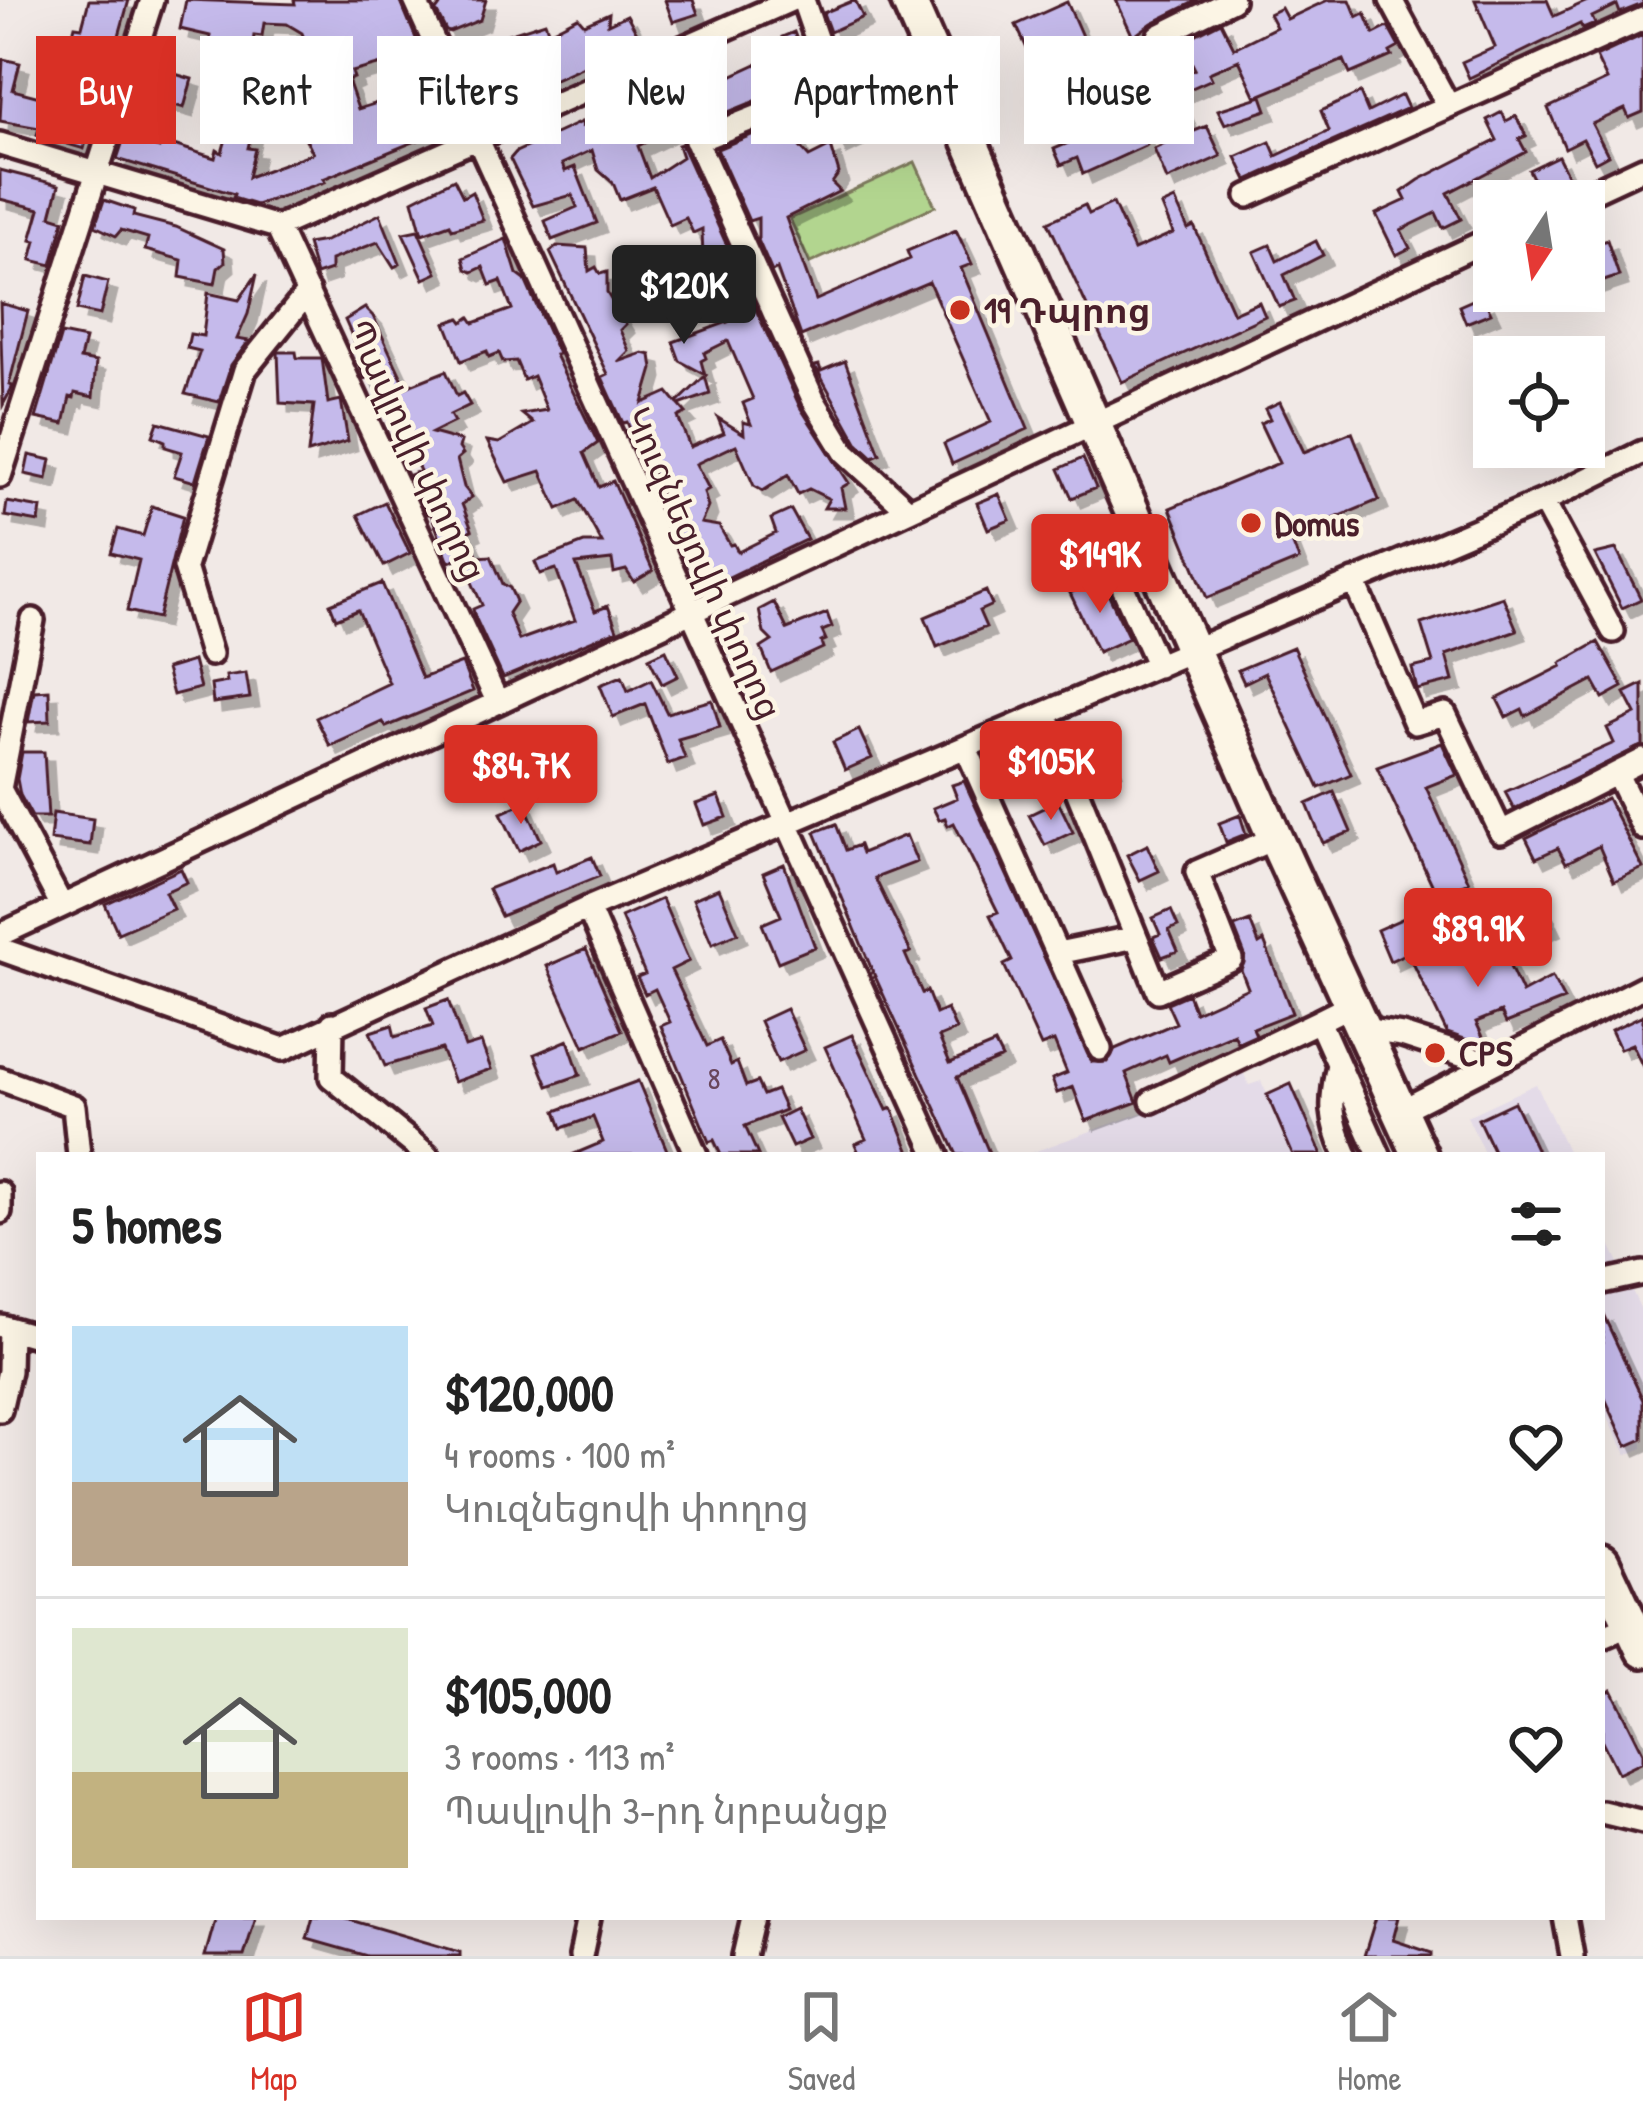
<!DOCTYPE html>
<html lang="en">
<head>
<meta charset="utf-8">
<style>
	:root { --surface:#fff; --page:#f2f2f2; --text:#222; --muted:#767676; --line:#e0e0e0; --accent:#d93025 }
	body { margin:0; font-family:"Patrick Hand","Noto Sans Armenian",sans-serif; background:var(--page); color:var(--text); height:100vh; display:flex; flex-direction:column; font-size:45px; white-space:nowrap }
	* { box-sizing:border-box; margin:0 }
	p { font-size:39px; color:var(--muted) }
	.icon { flex:none; width:66px; height:66px; fill:none; stroke:currentColor; stroke-width:2; stroke-linecap:round; stroke-linejoin:round }
	.map { position:relative; flex:1; overflow:hidden }
	.sheet { position:absolute; left:36px; top:1152px; width:1569px; height:768px; display:flex; flex-direction:column; background:var(--surface); border-radius:0px; box-shadow:0 12px 48px #0002 }
	.sheet>* { flex:none }
	.hud { position:absolute; left:36px; top:36px; width:1572px; height:108px; display:flex; gap:24px }
	.needle { width:78px; rotate:192deg }
	.tools { position:absolute; left:1473px; top:180px; display:grid; gap:24px }
	.tools a { display:grid; place-items:center; width:132px; height:132px; border-radius:0px; background:var(--surface); box-shadow:0 12px 48px #0002; font-size:60px }
	.price { position:absolute; translate:-50% -102px; padding:0 27px; border-radius:12px; background:var(--accent); color:#fff; font-size:39px; line-height:78px; filter:drop-shadow(0 3px 6px #0008) }
	.price::after { content:''; position:absolute; left:50%; top:72px; width:36px; height:27px; margin-left:-18px; background:inherit; clip-path:polygon(0 0,100% 0,50% 100%) }
	.price.on { background:#222; color:#fff }
	ul { padding:0; list-style:none }
	li { display:flex; align-items:center; gap:36px; height:300px; padding:0 36px }
	li+li { border-top:3px solid var(--line) }
	li span { display:grid; place-items:center; flex:none; width:336px; height:240px; border-radius:0px; color:#555 }
	li>.icon { margin-inline-start:auto }
	span .icon { width:144px; height:144px; fill:#fffc; stroke-width:1 }
	li b { font-size:51px }
	h2 { display:flex; justify-content:space-between; align-items:center; height:144px; padding:0 36px; font-size:51px }
	.tag { padding:0 42px; border-radius:0px; background:var(--surface); box-shadow:0 12px 48px #0002; font-size:42px; line-height:108px }
	.tag.on { background:var(--accent); color:#fff }
	.tab-bar { display:flex; justify-content:space-around; align-items:center; height:168px; border-top:3px solid var(--line); background:var(--surface); font-size:33px; color:var(--muted) }
	.tab-bar a { display:grid; justify-items:center; gap:6px }
	.tab-bar .on { color:var(--accent) }
	.map>svg:first-child { display:block }
	.built { fill:#e4dbe8 }
	.green { fill:#b2d58f; stroke:#7e7a5d; stroke-width:3 }
	.building { fill:#c5baeb; stroke:#4a1f2b; stroke-width:3; fill-rule:evenodd; filter:url(#shadow) }
	.lines { fill:none; stroke-linecap:round; stroke-linejoin:round }
	.minor-casing { stroke:#4a1f2b; stroke-width:30 }
	.highway-casing { stroke:#4a1f2b; stroke-width:42 }
	.minor { stroke:#fcf5e5; stroke-width:21 }
	.highway { stroke:#fcf5e5; stroke-width:33 }
	.poi-dot { fill:#c8321e; stroke:#fcf5e5; stroke-width:4.5 }
	.labels { text-anchor:middle; stroke-width:9; stroke-linejoin:round; paint-order:stroke }
	.number-label { font-size:30px; fill:#69465b }
	.poi-label { font-size:36px; font-weight:bold; fill:#4a1f2b; stroke:#fcf5e5; text-anchor:start }
	.street-label { font-size:36px; fill:#4a1f2b; stroke:#fcf5e5 }
</style>
</head>
<body>
<div class="map">
<svg width="1643" height="1956" viewBox="0 0 1643 1956">
	<defs>
		<filter id="shadow"><feDropShadow dx="9" dy="9" stdDeviation="0" flood-color="#0004"/></filter>
	</defs>
	<rect width="100%" height="100%" fill="#f1e9e6"/>
	<filter id="ink" filterUnits="userSpaceOnUse"><feTurbulence type="fractalNoise" baseFrequency=".00833" numOctaves="2"/><feDisplacementMap in="SourceGraphic" scale="24" xChannelSelector="R" yChannelSelector="G"/><feConvolveMatrix kernelMatrix="1 2 1 2 8 2 1 2 1" color-interpolation-filters="sRGB"/></filter>
	<g filter="url(#ink)">
		<path class="built" d="M1236 1056 1249 1085 1261 1081 1296 1155H1025L1146 1111 1142 1094Z
			M1536 1084 1569 1155H1485L1467 1116Z
			M1602 1227 1643 1314V1448L1626 1455 1602 1404Z"/>
		<path class="green" d="M915 162 935 206 810 263 790 219Z"/>
		<path class="building" d="M89 0H129L110 68 84 60 85 52 69 48 75 26 82 27Z
			M186 0 295 4 294 0H400L422 53 352 72 354 78 348 80 358 109 380 102 401 104 412 108 417 115 445 103 455 125 323 179 325 182 256 205 233 198 234 194 117 159 124 138 159 148 161 141 215 158 217 150 222 153 231 121 248 125 247 130 252 131 248 148 255 149 248 177 313 153 287 103 298 98V92L317 83 310 73 311 56 302 33 287 24 264 23 262 36 254 35 253 45 210 40V36L180 29Z
			M444 0H486L480 20 450 32 446 31 436 11Z
			M665 0H693L698 14 673 22Z
			M855 0 863 17 830 32 823 13Z
			M1116 0H1198L1152 23 1133 37Z
			M1328 0H1350L1357 17 1365 13 1374 34 1388 27 1399 47 1390 52 1392 56 1350 74 1344 60 1256 97 1239 60 1209 73 1212 79 1176 95 1169 82 1195 69 1181 42 1221 22 1234 48 1276 27 1269 14 1281 8 1287 19Z
			M1475 0H1547L1554 16 1590 0H1643V4L1620 13 1617 5 1592 17 1595 24 1583 29 1580 24 1469 78 1462 62 1495 47Z
			M1067 2 1092 59 1107 53 1123 87 1075 108 1049 50 1031 57 1016 25Z
			M609 13 608 24 627 15 641 40 482 112 475 97 493 90 488 75 500 74 516 59 505 35 545 22 549 32 578 17 584 24Z
			M794 32 807 65 805 78 792 79 793 82 780 91 704 122 692 94 787 50 782 37Z
			M1643 35V112L1629 118 1625 109 1592 124 1608 155 1595 162 1583 139 1565 148 1548 108 1607 80 1596 57Z
			M875 53 902 115 838 145 825 117 860 100 845 67Z
			M3 59 20 63 13 90 47 99 51 87 85 95 78 126 89 131 84 149 37 135 39 128 0 121Z
			M175 74 192 79 184 108 167 103Z
			M657 91 673 129 638 146 650 178 682 157 678 145 681 144 800 407 849 483 841 488 845 508H824L829 499 809 489 798 494 788 475 763 491 754 486 736 445 696 464 709 489 704 492 708 507 701 523 719 526 730 545 734 544 738 552 776 533 771 519 791 510 807 539 702 590 651 468 644 463 627 422 623 423 602 377 608 374 550 252 557 246 587 248 589 271 596 267 600 274 607 272V293L626 324 620 330 629 351 618 362 643 353 651 355 653 369 643 403 668 392 677 403 706 375 680 361 673 342 728 322 715 294 725 291 716 266 703 260 702 229 693 233 686 218 670 225 653 187 620 200 613 183 598 170 592 150 562 164 565 171 575 167 597 223 552 240 545 221 577 207 572 195 533 206 510 159 516 152 581 122 582 126ZM728 341 753 399 743 403 751 424 743 422 744 434 718 418 724 433 690 447 678 417 686 413 679 405 710 394 701 361 706 358 704 353Z
			M1360 93 1368 112 1402 95 1408 108 1247 180 1236 157 1270 142 1276 156 1329 131 1321 111Z
			M1262 96 1267 110 1225 124 1218 110Z
			M1183 109 1192 132 1207 126 1221 156 1167 180 1154 149 1178 138 1169 115Z
			M1502 112 1506 121 1516 116 1526 136 1519 139 1526 152 1448 193 1461 219 1443 228 1436 213 1401 230 1410 248 1396 255 1376 214 1406 200 1402 192 1419 180 1497 140 1487 120Z
			M1134 115 1147 145 1083 174 1077 158 1061 165 1054 149Z
			M791 119 800 147 809 157 831 146 839 173 832 183 840 191 786 218 816 300 910 259 907 251 956 230 972 264 961 268 1028 429 952 464 944 444 991 422 929 282 801 336 777 269 772 272 758 240V218L749 221 717 149Z
			M1558 156 1569 178 1540 192 1529 170Z
			M0 170 59 185 51 216 64 220 52 265 31 260 36 241 31 240 40 209 0 199Z
			M454 179 463 197 472 192 483 220 452 229 450 224 422 234 413 200Z
			M104 200 134 210 133 216 176 227 224 249 225 262 218 268 215 284 180 277 182 260 145 250 148 238 121 230 116 236 95 226Z
			M1175 200 1188 229 1194 226 1233 313 1259 302 1265 316 1122 382 1048 222 1085 205 1089 214 1113 203 1134 250 1173 233 1162 206Z
			M380 214 400 264 394 267 378 242 331 260V270L316 275 307 244 325 241Z
			M418 230 437 273 424 279 403 233Z
			M506 239 517 274 525 280 558 354 555 355 598 443 584 453 599 487 613 481 653 571 634 582 626 570 614 573 612 560 576 564 595 611 608 606 617 630 503 678 475 617 473 609 482 605 461 557 449 562 431 514H427L409 475 420 471 375 375 365 379 358 361 362 359 345 320 365 308 373 316 406 387 446 371 457 396 463 393 470 405 450 415 454 422 432 433 461 441 459 448 463 454 457 459 464 487 472 497 462 504 472 530 467 532 478 557 491 556 503 584 510 588 516 601 508 613 519 640 575 620 556 569 540 574 535 562 584 543H602L578 500 558 509 541 471 507 482 487 441 499 443 533 423 522 414 547 410 533 376 524 380 516 361 503 362 499 353 489 357 487 351 461 361 446 323 460 318 463 322 470 317 474 323 512 309 501 281 490 285 483 267 472 272 466 269 463 258Z
			M1607 240 1619 276 1595 284 1584 248Z
			M1316 241 1323 255 1284 275 1295 301 1279 307 1254 252 1270 245 1277 261Z
			M257 274 248 314 237 339 249 341 231 365 219 402 185 394 200 351 187 348 190 334 203 336 208 293 239 300Z
			M85 276 108 282 100 315 77 310Z
			M1475 299 1477 304 1485 300 1491 313 1466 323 1459 306Z
			M0 303 28 311 9 385 13 386 3 405Z
			M61 334 85 339 80 359 96 362 93 397 75 393 74 398 70 397 64 424 36 418Z
			M278 352H296L297 358H322L328 403 341 400 348 441 308 453 314 405 280 403Z
			M845 361 880 454 873 457 857 442 815 366 819 365 821 371Z
			M1280 402 1304 452 1352 432 1379 500 1290 537 1299 560 1207 598 1170 508 1279 463 1260 423 1270 419 1265 409Z
			M158 422 209 436 195 482 174 476 182 452 165 447V441L153 436Z
			M29 455 51 460 47 479 25 474Z
			M1083 458 1096 488 1072 498 1059 469Z
			M999 494 1010 520 988 529 977 503Z
			M7 502 41 508 39 522 5 516Z
			M385 502 410 553 384 566 358 515Z
			M152 506 183 516 158 618 127 611 139 560 111 553 118 529 143 536Z
			M1616 549 1641 599 1622 608 1595 554Z
			M1101 579 1129 638 1098 652 1070 593Z
			M382 583 422 678 462 663 473 691 386 727 383 722 330 746 316 718 389 683 358 610 336 619 330 604Z
			M986 591 992 605 979 611 986 627 937 647 925 617Z
			M1503 597 1517 630 1446 655 1453 681 1417 690 1412 668 1433 663 1421 624Z
			M774 602 787 629 827 613 832 627 822 631 826 640 821 642 823 648 771 672 761 648 772 641 764 633 759 610Z
			M1598 642 1623 687 1603 698 1593 680 1525 716 1522 709 1506 717 1497 699 1562 666 1561 663Z
			M1293 647 1351 774 1319 788 1265 673 1244 683 1238 670Z
			M666 650 678 676 662 684 649 658Z
			M193 661 200 688 173 695 166 669Z
			M246 673 250 698 213 703 211 685 227 682 226 676Z
			M622 676 628 691 651 680 667 713 712 700 720 727 678 739 685 758 668 764 645 704 613 717 600 685Z
			M1643 684V745L1514 809 1505 792 1614 743 1607 728 1636 714 1625 693Z
			M49 690 50 721 28 722 34 691Z
			M859 730 872 758 845 770 833 742Z
			M1099 734 1113 765 1096 773 1081 743Z
			M1040 739 1058 783 1050 786 1030 743Z
			M1442 743 1457 775 1426 787 1469 882 1437 895 1377 767Z
			M22 752H44L48 817H32L20 795 17 779Z
			M964 781 1092 1062H1107L1115 1049 1176 1023 1167 1003 1188 994 1195 1012 1248 988 1241 970 1245 955 1234 927 1250 921 1259 944 1264 941 1292 1013 1253 1028 1256 1035 1238 1043 1234 1034 1169 1062 1166 1055 1126 1073 1137 1102 1086 1121 1073 1087 1057 1093 1052 1079 1067 1073 1054 1041 1041 1046 1004 965 1012 961 990 915 998 912 954 823 948 826 945 818 939 820 933 808 957 798 952 785Z
			M1334 792 1351 832 1323 843 1307 804Z
			M719 796 727 817 704 825 696 804Z
			M1607 798 1643 868 1614 881 1599 846 1566 863 1558 848 1536 858 1526 838Z
			M1058 801 1073 832 1045 845 1029 815Z
			M524 803 541 840 519 851 501 813Z
			M53 813 93 819 90 845 50 840Z
			M1240 815 1246 834 1226 842 1219 823Z
			M836 824 846 850 859 845 862 853 906 835 917 862 875 878 911 952 905 954 922 993 927 991 936 1014 947 1009 956 1030 939 1037 950 1063 995 1044 1002 1058 957 1077 990 1155H957L872 970 815 832Z
			M1147 845 1159 871 1140 880 1127 855Z
			M592 857 600 876 501 916 488 889 553 863 556 872Z
			M784 864 815 947 778 962 762 924 781 916 763 873Z
			M181 869 187 882 165 892 173 909 118 933 105 904Z
			M719 888 738 933 712 944 693 899Z
			M662 899 689 961 671 970 707 1046 720 1040 731 1065 737 1062 746 1086 757 1082 763 1095 776 1090 785 1110 745 1126 758 1155H721L714 1140 709 1142 661 1026 670 1022 655 989 645 994 637 977 645 974 621 917Z
			M1544 909 1552 926 1513 944 1505 928Z
			M1171 910 1178 926 1169 930 1178 951 1162 957 1153 937 1160 934 1153 918Z
			M1404 918 1417 948 1390 961 1377 930Z
			M1443 941 1453 964 1499 943 1522 993 1552 977 1564 1000 1506 1023 1501 1012 1476 1022 1484 1039 1476 1043 1447 1033 1410 957Z
			M586 949 622 1031 584 1047 547 966Z
			M448 1000 465 1047 481 1042 491 1069 454 1082 441 1049 385 1066 370 1032 392 1025 395 1037 433 1026 426 1008Z
			M786 1009 805 1050 778 1062 760 1021Z
			M1643 1015V1067L1632 1044 1620 1049 1611 1030Z
			M852 1035 887 1110 892 1108 911 1155H860L855 1144 866 1139 825 1047Z
			M568 1040 580 1075 548 1086 535 1054Z
			M638 1081 669 1155H572L603 1142 593 1117 562 1128 556 1111Z
			M1291 1084 1322 1155H1293L1267 1095Z
			M1514 1102 1539 1155H1495L1478 1119Z
			M796 1109 810 1139 792 1147 778 1118Z
			M1602 1312 1643 1400V1439L1627 1446 1602 1392Z
			M1612 1690 1643 1752V1761L1618 1773 1602 1741V1695Z
			M216 1917H256L244 1956H205Z
			M313 1917H340L460 1952V1956H367L307 1939Z
			M1376 1917H1399L1393 1940 1432 1953V1956H1364Z"/>
		<g class="lines">
			<defs>
				<path id="minor" d="M415 0 937 1155
					M1391 0 1448 105
					M1159 36 1232 0
					M659 58 814 401 845 452 907 509
					M696 141 807 97 821 82 823 58 803 0
					M0 144 277 227 791 0
					M1248 196 1643 19
					M1572 201 1643 168
					M277 227 497 701
					M0 476 152 0
					M1543 501 1613 631
					M1149 549 1113 565 1158 666
					M1354 581 1415 723 1445 714 1501 832 1643 760
					M211 654 185 567 245 370 308 292
					M1046 714 1158 991 1231 959 1197 872 1275 838
					M966 748 1100 1049
					M1617 774 1643 828
					M0 789 33 620
					M0 789 62 906
					M588 908 696 1155
					M0 935 1494 237
					M0 949 283 1049 588 908 1550 498 1643 452
					M1058 953 1136 937
					M1351 1005 1319 1021 1379 1155
					M332 1024 331 1077 427 1155
					M1362 1029 1402 1035 1492 1064
					M1338 1064C1330 1103 1330 1119 1346 1155
					M0 1079 74 1106 79 1155
					M1152 1101 1319 1021
					M1400 1111 1643 987
					M0 1193V1212
					M1602 1282 1643 1273
					M1 1326 39 1337
					M0 1410 9 1371 10 1329
					M1602 1637 1630 1625
					M1602 1812 1643 1822
					M1565 1917 1572 1956
					M581 1956 589 1917
					M744 1956 753 1917"/>
				<path id="highway" d="M908 0 1275 838 1420 1155
					M1602 1562 1643 1650"/>
			</defs>
			<use href="#minor" class="minor-casing"/>
			<use href="#highway" class="highway-casing"/>
			<use href="#minor" class="minor"/>
			<use href="#highway" class="highway"/>
		</g>
	</g>
	<g class="poi-dot">
		<circle cx="960" cy="310" r="12"/>
		<circle cx="1251" cy="523" r="12"/>
		<circle cx="1435" cy="1053" r="12"/>
	</g>
	<g class="labels">
		<g class="number-label">
			<text x="714" y="1089">8</text>
		</g>
		<g class="poi-label">
			<text x="984" y="323">19 Դպրոց</text>
			<text x="1275" y="536">Domus</text>
			<text x="1459" y="1066">CPS</text>
		</g>
		<g class="street-label">
			<text transform="translate(417 450) rotate(65)" y="13">Պավլովի փողոց</text>
			<text transform="translate(704 563) rotate(66)" y="13">Կուզնեցովի փողոց</text>
		</g>
	</g>
</svg>
<div class="tools">
<a><svg class="needle" viewBox="-14 -14 28 28"><path d="M0-13l5 13h-10z" fill="#e53935"/><path d="M0 13l5-13h-10z" fill="#767676"/></svg></a>
<a><svg class="icon" aria-label="locate" viewBox="0 0 24 24"><circle cx="12" cy="12" r="6"/><path d="M12 2v4M12 18v4M2 12h4M18 12h4"/></svg></a>
</div>
<b class="price on" style="left:684px;top:347px">$120K</b>
<b class="price" style="left:1100px;top:616px">$149K</b>
<b class="price" style="left:1051px;top:823px">$105K</b>
<b class="price" style="left:521px;top:827px">$84.7K</b>
<b class="price" style="left:1478px;top:990px">$89.9K</b>
<div class="hud">
<a class="tag on">Buy</a>
<a class="tag">Rent</a>
<a class="tag">Filters</a>
<a class="tag">New</a>
<a class="tag">Apartment</a>
<a class="tag">House</a>
</div>
<section class="sheet">
<h2>5 homes<svg class="icon" aria-label="filters" viewBox="0 0 24 24"><path d="M4 7h16M4 17h16"/><circle cx="9" cy="7" r="2"/><circle cx="15" cy="17" r="2"/></svg></h2>
<ul>
<li><span style="background:linear-gradient(#bfe0f5 65%,#b9a48a 0)"><svg class="icon" aria-label="home" viewBox="0 0 24 24"><path d="M3 11l9-7 9 7M6 9v11h12V9"/></svg></span><div><b>$120,000</b><p>4 rooms · 100 m²</p><p>Կուզնեցովի փողոց</p></div><svg class="icon" aria-label="heart" viewBox="0 0 24 24"><path d="M12 20l-8-8c-3-5 5-10 8-4 3-6 11-1 8 4z"/></svg></li>
<li><span style="background:linear-gradient(#dfe7d0 60%,#c2b280 0)"><svg class="icon" aria-label="home" viewBox="0 0 24 24"><path d="M3 11l9-7 9 7M6 9v11h12V9"/></svg></span><div><b>$105,000</b><p>3 rooms · 113 m²</p><p>Պավլովի 3-րդ նրբանցք</p></div><svg class="icon" aria-label="heart" viewBox="0 0 24 24"><path d="M12 20l-8-8c-3-5 5-10 8-4 3-6 11-1 8 4z"/></svg></li>
</ul>
</section>
</div>
<nav class="tab-bar">
<a class="on"><svg class="icon" aria-label="map" viewBox="0 0 24 24"><path d="M3 6l6-2 6 2 6-2v14l-6 2-6-2-6 2zM9 4v14M15 6v14"/></svg>Map</a>
<a><svg class="icon" aria-label="saved" viewBox="0 0 24 24"><path d="M7 4h10v16l-5-4-5 4z"/></svg>Saved</a>
<a><svg class="icon" aria-label="home" viewBox="0 0 24 24"><path d="M3 11l9-7 9 7M6 9v11h12V9"/></svg>Home</a>
</nav>
</body>
</html>
